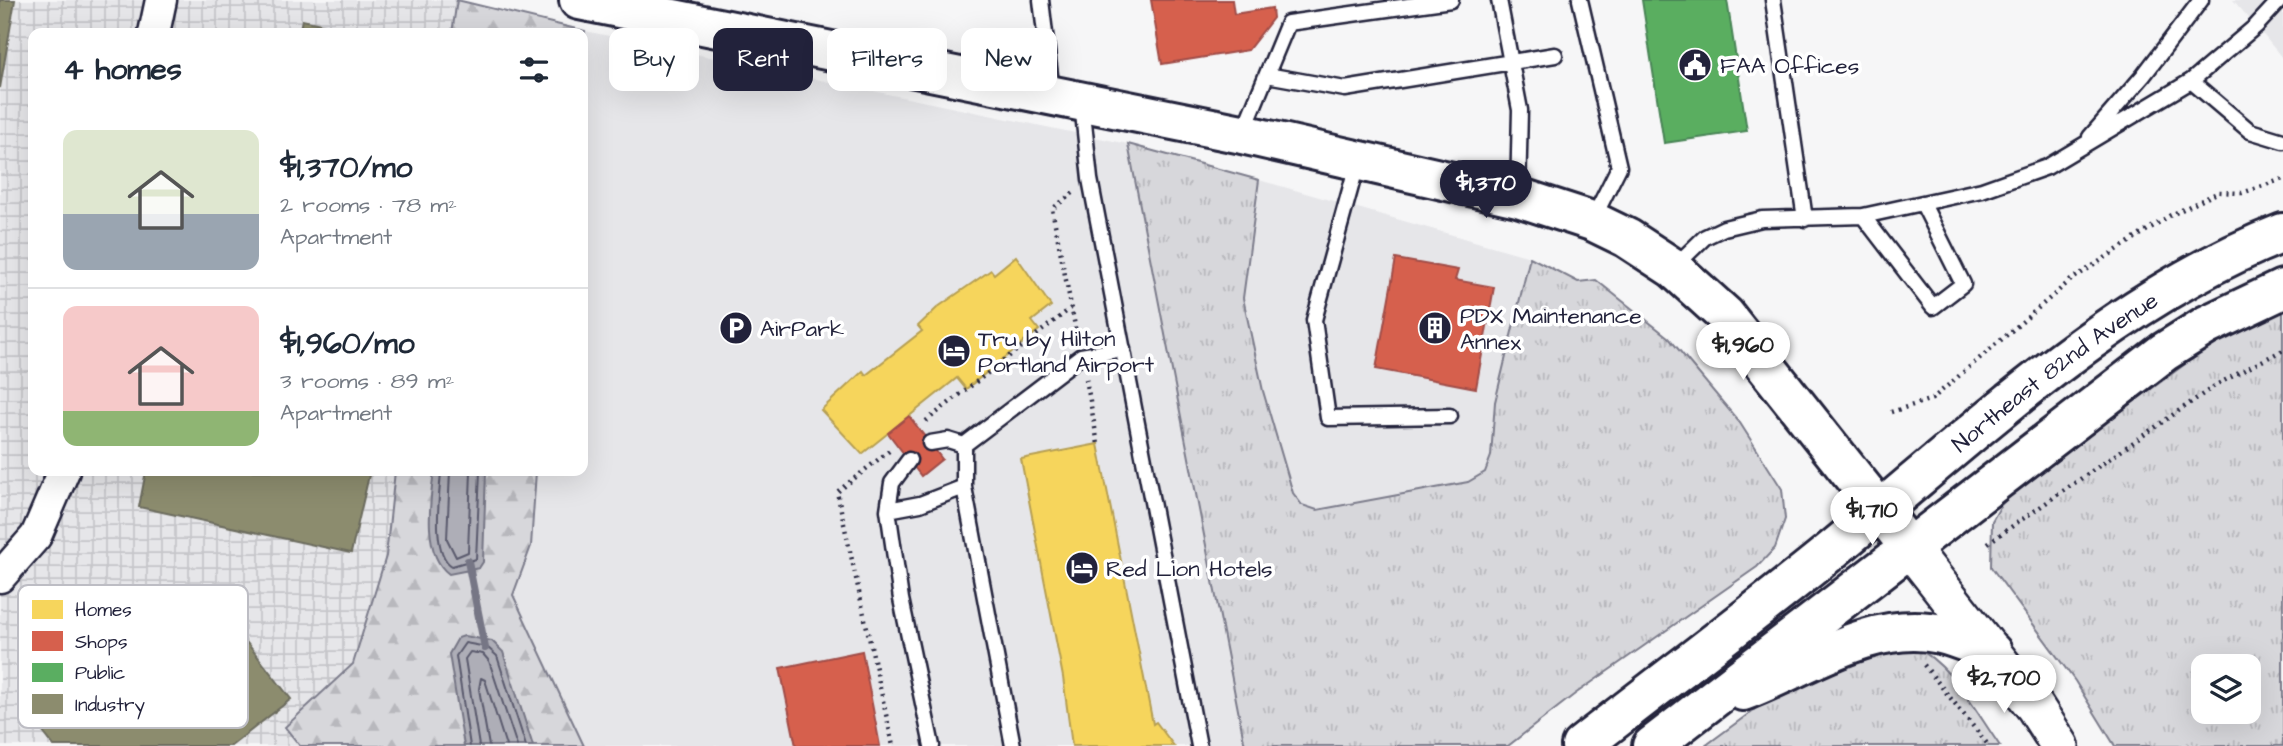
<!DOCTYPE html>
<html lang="en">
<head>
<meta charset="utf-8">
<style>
	:root { --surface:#fff; --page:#f6f6f7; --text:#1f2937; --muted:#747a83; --line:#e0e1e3; --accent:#22223b }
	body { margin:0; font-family:"Architects Daughter",sans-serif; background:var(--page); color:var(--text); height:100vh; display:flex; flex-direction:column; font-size:26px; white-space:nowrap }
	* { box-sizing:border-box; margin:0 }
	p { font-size:23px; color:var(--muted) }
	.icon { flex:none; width:38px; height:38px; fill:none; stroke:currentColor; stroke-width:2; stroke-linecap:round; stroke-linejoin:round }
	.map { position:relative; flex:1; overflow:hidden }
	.drawer { position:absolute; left:28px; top:28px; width:560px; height:448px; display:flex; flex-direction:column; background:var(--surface); border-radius:14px; box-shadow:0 7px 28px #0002 }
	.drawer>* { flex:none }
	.top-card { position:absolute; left:609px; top:28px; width:665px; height:63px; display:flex; gap:14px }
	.controls { position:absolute; left:2191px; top:654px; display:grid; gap:14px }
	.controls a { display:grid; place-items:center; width:70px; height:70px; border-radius:14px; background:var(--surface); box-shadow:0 7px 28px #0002; font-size:35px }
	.price { position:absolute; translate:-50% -60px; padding:0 16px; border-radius:24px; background:#fff; color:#222; font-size:23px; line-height:46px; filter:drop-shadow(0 2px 4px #0008) }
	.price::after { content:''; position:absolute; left:50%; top:42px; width:21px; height:16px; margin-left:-10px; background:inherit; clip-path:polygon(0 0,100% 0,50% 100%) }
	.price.current { background:var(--accent); color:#fff }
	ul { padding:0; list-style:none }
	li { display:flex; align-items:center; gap:21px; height:175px; padding:0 35px }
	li+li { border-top:2px solid var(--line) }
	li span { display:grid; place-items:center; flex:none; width:196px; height:140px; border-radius:14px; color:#555 }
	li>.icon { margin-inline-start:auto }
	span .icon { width:84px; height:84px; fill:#fffc; stroke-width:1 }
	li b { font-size:30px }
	h2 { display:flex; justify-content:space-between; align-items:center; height:84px; padding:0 35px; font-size:30px }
	.pill { padding:0 24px; border-radius:14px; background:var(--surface); box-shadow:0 7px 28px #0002; font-size:24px; line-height:63px }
	.pill.current { background:var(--accent); color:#fff }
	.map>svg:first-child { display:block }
	.built { fill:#e6e6e9 }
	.industrial { fill:url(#industrial-grid) }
	.grass { fill:url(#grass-tufts); stroke:#7c7c8b; stroke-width:2; fill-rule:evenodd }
	.forest { fill:url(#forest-firs); stroke:#7c7c8b; stroke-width:2 }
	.water { fill:#aeaeb7; stroke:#767685; stroke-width:2 }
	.homes { fill:#f6d55c; stroke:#b69f52; stroke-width:2 }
	.shops { fill:#d6604d; stroke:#a04d48; stroke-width:2 }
	.public { fill:#5aae61; stroke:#498456; stroke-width:2 }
	.industry { fill:#8c8c6e; stroke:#6c6c5f; stroke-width:2 }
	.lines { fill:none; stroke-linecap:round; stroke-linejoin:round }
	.shore { stroke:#5a5a6d; stroke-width:2 }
	.stream { stroke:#767685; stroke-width:8 }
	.service-casing { stroke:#22223b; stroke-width:19 }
	.minor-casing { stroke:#22223b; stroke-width:35 }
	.tertiary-casing { stroke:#22223b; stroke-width:42 }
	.secondary-casing { stroke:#22223b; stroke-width:44 }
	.primary-casing { stroke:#22223b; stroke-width:44 }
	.path { stroke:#22223b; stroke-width:4.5; stroke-dasharray:2 5; stroke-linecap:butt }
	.service { stroke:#fff; stroke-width:14 }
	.minor { stroke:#fff; stroke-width:30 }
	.tertiary { stroke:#fff; stroke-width:37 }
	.secondary { stroke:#fff; stroke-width:38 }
	.primary { stroke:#fff; stroke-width:38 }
	.labels { text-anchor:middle; stroke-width:7; stroke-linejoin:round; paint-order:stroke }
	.poi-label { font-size:23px; fill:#22223b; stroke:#fff; text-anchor:start }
	.street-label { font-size:23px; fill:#22223b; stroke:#fff }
	.key { fill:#fff; stroke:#bdbdc4; stroke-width:2 }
	.key-label { font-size:19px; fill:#22223b }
</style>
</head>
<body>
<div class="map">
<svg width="2283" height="746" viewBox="0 0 2283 746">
	<defs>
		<pattern id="industrial-grid" width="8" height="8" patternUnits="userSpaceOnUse" patternTransform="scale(1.75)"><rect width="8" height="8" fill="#e6e6e9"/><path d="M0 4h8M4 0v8" fill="none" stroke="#c5c5c9"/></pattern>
		<pattern id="grass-tufts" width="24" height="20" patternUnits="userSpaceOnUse" patternTransform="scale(1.75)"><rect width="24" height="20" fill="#d7d7db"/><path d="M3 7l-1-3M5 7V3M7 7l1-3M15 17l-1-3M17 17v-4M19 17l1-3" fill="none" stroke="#b8b8bd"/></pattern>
		<pattern id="forest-firs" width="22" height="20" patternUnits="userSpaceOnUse" patternTransform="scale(1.75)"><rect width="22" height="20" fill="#d7d7db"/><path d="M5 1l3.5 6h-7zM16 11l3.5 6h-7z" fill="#b8b8bd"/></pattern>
	</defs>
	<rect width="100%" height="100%" fill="#f6f6f7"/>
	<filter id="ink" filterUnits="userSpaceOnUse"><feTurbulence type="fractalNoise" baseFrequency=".0143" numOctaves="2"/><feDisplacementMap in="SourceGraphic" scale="14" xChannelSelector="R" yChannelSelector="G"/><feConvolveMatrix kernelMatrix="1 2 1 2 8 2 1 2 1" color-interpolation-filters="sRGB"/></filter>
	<g filter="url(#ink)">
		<path class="built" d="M2233 0H2283V59L2256 26Z
			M585 31 1128 144 1245 746H584L513 595 531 546 536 471H583Z
			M1259 180 1530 257 1495 402 1491 456 1485 472 1468 482 1317 510 1302 505 1293 493 1263 391 1243 298Z"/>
		<path class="industrial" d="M0 0H457L452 33H33V471H395L386 556 353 664 285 727 300 746H0Z"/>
		<path class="grass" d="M1128 144 1259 180 1243 298 1263 391 1293 493 1302 505 1317 510 1468 482 1485 472 1491 456 1495 402 1530 257 1578 282 1596 280 1669 338 1740 423 1782 489 1785 519 1775 548 1757 567 1575 694 1508 746H1245Z
			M2283 307V746H2115L2075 681 1991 567 1992 521 2001 505 2023 483 2207 348ZM2203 667H2249V712H2203Z
			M1910 644C1952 664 1974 709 2000 746H1705L1789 684 1842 658Z"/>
		<path class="forest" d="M457 0 585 31 583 43V33H452Z
			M395 471H536L531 546 513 595 584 746H300L285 727 353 664 386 556Z"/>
		<path class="water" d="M434 471H486L483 562 479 568 449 574C422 554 430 501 434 471Z
			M464 636 492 641 503 652 533 746H464L449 654 458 638Z"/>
		<path class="homes" d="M1016 256 1051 306 1032 321 1039 330 966 389 957 378 862 454 821 410 863 371 866 375 922 331 918 326 938 307 991 270 994 274Z
			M1098 444 1153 724 1156 722 1174 746H1072L1063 677 1021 459Z"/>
		<path class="shops" d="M1151 0H1232L1234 14 1272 8 1273 18 1248 50 1162 64Z
			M1396 259 1458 270 1455 280 1494 287 1476 388 1376 369Z
			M909 416 942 459 921 476 888 433Z
			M862 651 880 746H796L780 668Z"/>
		<path class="public" d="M1642 0H1727L1747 131 1664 143Z"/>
		<path class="industry" d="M0 0H15L0 88Z
			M302 20 364 33H299Z
			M146 471H370L351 553 139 507Z
			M203 587 291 699 231 746H54L35 722Z"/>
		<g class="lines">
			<path class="shore" d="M441 471C440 493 430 553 452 566L476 559 480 471
				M450 471 447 539 456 557 468 552 471 471
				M470 746 456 656 465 643 487 647 497 656 526 746
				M479 746 465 659 470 652 483 654 489 661 517 746
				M489 746 479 689 481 678 485 680 506 746"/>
			<path class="stream" d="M468 561 485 648"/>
			<defs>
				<path id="service" d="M1041 0 1052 92
					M1499 0 1520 110 1518 195
					M1580 0 1619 167 1593 219
					M1773 0 1805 219
					M1267 75 1345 89 1555 55
					M2191 81 2250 131 2283 141
					M1082 104 1090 179 1199 746
					M1243 132 1288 23 1451 0
					M2090 137 2143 76 2201 0
					M1358 161 1314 320 1328 418 1450 416
					M1863 216 1933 307 1963 284 1923 204
					M1674 267 1705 237 1724 228 1762 219 1863 216 1982 190 2047 167 2191 81 2256 26 2280 0
					M930 443 948 440 964 445
					M964 487V445L1081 356 1123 349
					M888 510 892 483 909 460
					M932 746 901 599 888 510 920 504 964 487 1013 746"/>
				<path id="minor" d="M154 33 161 0
					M0 577 36 536 64 471"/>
				<path id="tertiary" d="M1910 548 2035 707 2060 746"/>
				<path id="secondary" d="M579 0 1242 134 1518 197 1592 221 1627 238 1673 268 1725 315 1910 548"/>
				<g id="primary">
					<path d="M1743 691C1805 668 1872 618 1941 634 1958 638 1975 646 1992 652"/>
					<path id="s1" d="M1581 746C1664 681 1749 618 1831 551 1972 436 2112 299 2283 233"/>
					<path d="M1652 746 2164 352 2207 325 2283 289"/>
				</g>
			</defs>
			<use href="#service" class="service-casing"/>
			<use href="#minor" class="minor-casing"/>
			<use href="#tertiary" class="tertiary-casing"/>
			<use href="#secondary" class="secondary-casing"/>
			<use href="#primary" class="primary-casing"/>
			<path class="path" d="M1073 193 1052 209 1077 336
				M1086 379 1098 444
				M1891 412 1932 399 2071 280 2169 216 2219 192 2242 193 2283 179
				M926 421 1071 308
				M889 451 837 492 893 746
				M1988 543 2216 385 2283 350
				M1924 665 1989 746"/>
			<use href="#service" class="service"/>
			<use href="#minor" class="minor"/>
			<use href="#tertiary" class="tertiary"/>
			<use href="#secondary" class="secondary"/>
			<use href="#primary" class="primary"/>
		</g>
	</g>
	<defs>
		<symbol id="civic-disc" viewBox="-11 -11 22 22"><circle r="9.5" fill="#22223b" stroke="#fff"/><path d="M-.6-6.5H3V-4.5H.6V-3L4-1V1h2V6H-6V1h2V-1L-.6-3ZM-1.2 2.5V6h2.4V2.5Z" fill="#fff"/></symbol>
		<symbol id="parking-disc" viewBox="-11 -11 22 22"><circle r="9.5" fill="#22223b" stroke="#fff"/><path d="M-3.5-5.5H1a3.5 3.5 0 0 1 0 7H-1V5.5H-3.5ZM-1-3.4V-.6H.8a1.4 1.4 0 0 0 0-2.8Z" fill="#fff"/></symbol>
		<symbol id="building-disc" viewBox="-11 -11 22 22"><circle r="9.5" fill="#22223b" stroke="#fff"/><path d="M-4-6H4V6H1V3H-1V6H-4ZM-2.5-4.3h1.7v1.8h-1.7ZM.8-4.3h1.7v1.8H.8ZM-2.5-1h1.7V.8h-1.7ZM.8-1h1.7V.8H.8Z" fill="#fff"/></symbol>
		<symbol id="hotel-disc" viewBox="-11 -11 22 22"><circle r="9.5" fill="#22223b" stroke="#fff"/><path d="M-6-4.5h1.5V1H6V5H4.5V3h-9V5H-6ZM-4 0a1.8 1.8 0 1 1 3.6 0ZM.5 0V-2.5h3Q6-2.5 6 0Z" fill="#fff"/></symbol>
	</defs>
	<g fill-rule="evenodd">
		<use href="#civic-disc" x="1676" y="46" width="38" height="38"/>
		<use href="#parking-disc" x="717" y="309" width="38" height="38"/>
		<use href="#building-disc" x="1416" y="309" width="38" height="38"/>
		<use href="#hotel-disc" x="935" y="332" width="38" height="38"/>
		<use href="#hotel-disc" x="1063" y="549" width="38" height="38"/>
	</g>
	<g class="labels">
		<g class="poi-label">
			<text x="1720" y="73">FAA Offices</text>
			<text x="1460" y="323">PDX Maintenance<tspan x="1460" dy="26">Annex</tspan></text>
			<text x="760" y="336">AirPark</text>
			<text x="978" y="346">Tru by Hilton<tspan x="978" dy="26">Portland Airport</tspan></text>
			<text x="1106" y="576">Red Lion Hotels</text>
		</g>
		<g class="street-label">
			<text dy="8" stroke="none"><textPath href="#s1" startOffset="604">Northeast 82nd Avenue</textPath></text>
		</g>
	</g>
	<rect x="18" y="585" width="230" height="143" rx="10" class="key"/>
	<rect x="32" y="600" width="31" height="19" fill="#f6d55c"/>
	<rect x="32" y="631" width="31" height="20" fill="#d6604d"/>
	<rect x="32" y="663" width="31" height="19" fill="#5aae61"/>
	<rect x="32" y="694" width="31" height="20" fill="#8c8c6e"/>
	<g class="key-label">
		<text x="75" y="616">Homes</text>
		<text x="75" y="648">Shops</text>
		<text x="75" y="679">Public</text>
		<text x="75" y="711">Industry</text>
	</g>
</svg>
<div class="controls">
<a><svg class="icon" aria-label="layers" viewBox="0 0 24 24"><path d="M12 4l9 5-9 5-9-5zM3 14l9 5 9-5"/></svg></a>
</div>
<b class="price current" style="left:1486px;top:220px">$1,370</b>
<b class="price" style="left:1743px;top:382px">$1,960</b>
<b class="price" style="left:1872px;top:547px">$1,710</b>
<b class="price" style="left:2004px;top:715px">$2,700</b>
<div class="top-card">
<a class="pill">Buy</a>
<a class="pill current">Rent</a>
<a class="pill">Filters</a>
<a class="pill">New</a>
</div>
<section class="drawer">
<h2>4 homes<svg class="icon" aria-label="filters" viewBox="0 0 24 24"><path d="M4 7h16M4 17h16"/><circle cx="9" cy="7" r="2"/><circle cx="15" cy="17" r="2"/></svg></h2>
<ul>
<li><span style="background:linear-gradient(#dfe7d0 60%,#9aa5b1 0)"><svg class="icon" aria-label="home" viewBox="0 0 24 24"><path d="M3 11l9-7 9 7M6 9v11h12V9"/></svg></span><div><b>$1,370/mo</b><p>2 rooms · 78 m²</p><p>Apartment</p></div></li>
<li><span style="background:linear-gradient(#f6c9c9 75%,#8fb573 0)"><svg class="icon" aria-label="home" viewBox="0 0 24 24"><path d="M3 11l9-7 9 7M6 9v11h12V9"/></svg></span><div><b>$1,960/mo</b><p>3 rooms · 89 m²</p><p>Apartment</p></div></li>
</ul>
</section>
</div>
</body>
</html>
